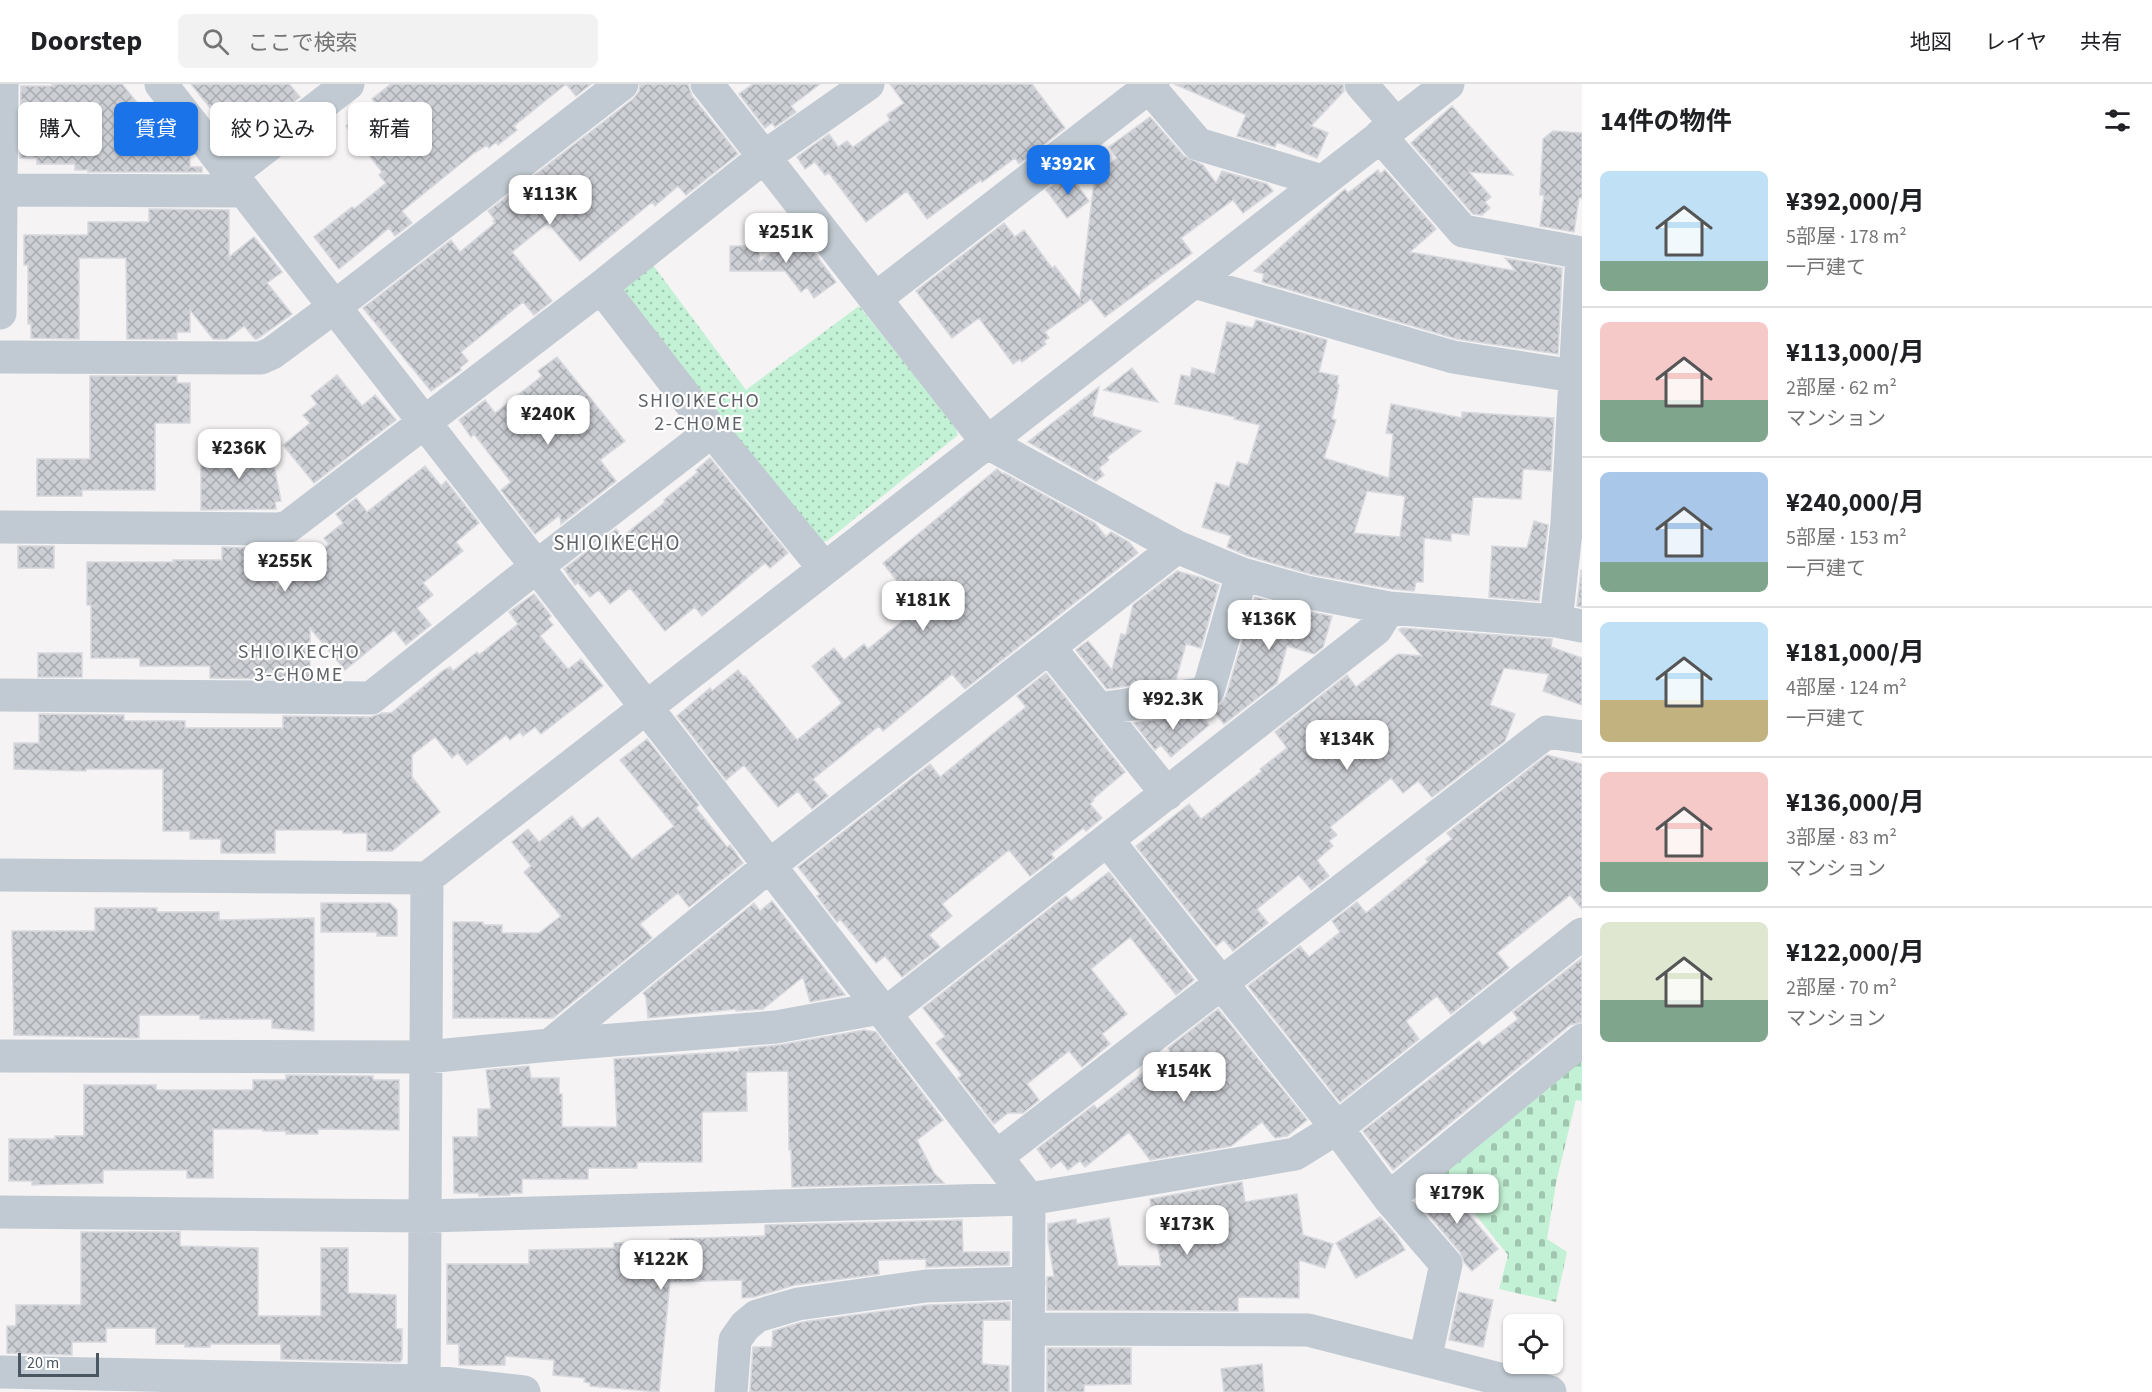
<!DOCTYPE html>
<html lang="ja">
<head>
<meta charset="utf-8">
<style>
	:root { --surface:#fff; --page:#f2f2f2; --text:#202124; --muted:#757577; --line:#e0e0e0; --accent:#1a73e8 }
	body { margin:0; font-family:"Source Sans 3","Noto Sans JP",sans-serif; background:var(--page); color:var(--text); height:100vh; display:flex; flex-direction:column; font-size:22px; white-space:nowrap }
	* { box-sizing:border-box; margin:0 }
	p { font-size:20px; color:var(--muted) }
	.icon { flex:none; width:33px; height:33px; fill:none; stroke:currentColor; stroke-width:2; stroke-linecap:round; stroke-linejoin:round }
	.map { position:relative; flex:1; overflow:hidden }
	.side { display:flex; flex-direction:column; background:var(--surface); width:570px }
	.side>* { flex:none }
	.top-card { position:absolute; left:18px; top:18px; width:570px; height:54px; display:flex; gap:12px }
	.buttons { position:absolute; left:1503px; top:1230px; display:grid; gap:12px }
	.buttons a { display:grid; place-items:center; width:60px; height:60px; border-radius:9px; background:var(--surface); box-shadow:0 2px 4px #0004; font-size:30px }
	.scale { position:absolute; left:18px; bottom:15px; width:81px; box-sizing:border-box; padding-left:6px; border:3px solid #4a5661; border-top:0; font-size:16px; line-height:21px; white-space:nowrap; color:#4a5661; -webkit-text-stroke:4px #fff; paint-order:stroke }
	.price { position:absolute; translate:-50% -51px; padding:0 14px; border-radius:12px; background:#fff; color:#222; font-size:20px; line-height:39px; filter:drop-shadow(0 2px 3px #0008) }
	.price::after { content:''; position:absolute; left:50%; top:36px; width:18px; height:14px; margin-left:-9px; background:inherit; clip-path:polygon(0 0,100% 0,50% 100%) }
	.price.selected { background:var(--accent); color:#fff }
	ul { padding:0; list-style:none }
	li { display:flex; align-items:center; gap:18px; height:150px; padding:0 18px }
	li+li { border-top:2px solid var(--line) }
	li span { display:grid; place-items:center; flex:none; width:168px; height:120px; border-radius:9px; color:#555 }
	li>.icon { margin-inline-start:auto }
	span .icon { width:72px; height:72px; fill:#fffc; stroke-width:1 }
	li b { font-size:26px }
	h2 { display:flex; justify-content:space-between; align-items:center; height:72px; padding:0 18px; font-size:26px }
	.tag { padding:0 21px; border-radius:9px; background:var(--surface); box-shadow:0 2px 4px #0004; font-size:21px; line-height:54px }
	.tag.selected { background:var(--accent); color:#fff }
	header { display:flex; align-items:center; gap:36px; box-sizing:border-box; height:84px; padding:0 30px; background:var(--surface); border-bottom:2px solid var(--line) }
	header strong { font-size:28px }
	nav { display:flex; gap:33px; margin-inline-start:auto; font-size:21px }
	.search { width:420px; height:54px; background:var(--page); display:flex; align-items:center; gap:15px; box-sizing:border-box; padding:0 21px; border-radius:9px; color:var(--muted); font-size:22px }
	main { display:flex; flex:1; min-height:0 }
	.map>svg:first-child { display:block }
	.grass { fill:url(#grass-dots) }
	.cemetery { fill:url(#cemetery-stones) }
	.building { fill:url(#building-cross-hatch); stroke:#d7d9de; stroke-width:1.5; fill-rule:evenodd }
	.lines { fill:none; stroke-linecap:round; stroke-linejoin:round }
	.minor { stroke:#c1cad2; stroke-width:33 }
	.labels { text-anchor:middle; stroke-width:4.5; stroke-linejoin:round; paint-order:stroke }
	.neighbourhood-label { font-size:20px; letter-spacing:1.5px; fill:#5f6368; stroke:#fff }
	.quarter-label { font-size:21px; letter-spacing:1.5px; fill:#5f6368; stroke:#fff }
</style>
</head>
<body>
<header>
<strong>Doorstep</strong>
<div class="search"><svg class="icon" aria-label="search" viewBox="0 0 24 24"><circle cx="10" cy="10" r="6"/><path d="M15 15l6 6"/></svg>ここで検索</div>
<nav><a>地図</a><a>レイヤ</a><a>共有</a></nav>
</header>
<main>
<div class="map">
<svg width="1582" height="1308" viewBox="0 0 1582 1308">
	<defs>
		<pattern id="grass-dots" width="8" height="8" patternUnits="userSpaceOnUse" patternTransform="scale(1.5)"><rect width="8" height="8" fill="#c3f1d5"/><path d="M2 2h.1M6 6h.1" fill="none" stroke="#a0c6b0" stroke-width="1.8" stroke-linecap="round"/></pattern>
		<pattern id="cemetery-stones" width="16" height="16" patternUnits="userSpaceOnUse" patternTransform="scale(1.5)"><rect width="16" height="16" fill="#c3f1d5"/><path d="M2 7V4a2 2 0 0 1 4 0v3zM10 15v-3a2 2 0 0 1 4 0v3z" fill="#a0c6b0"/></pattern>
		<pattern id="building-cross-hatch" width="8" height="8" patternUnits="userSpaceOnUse" patternTransform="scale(1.5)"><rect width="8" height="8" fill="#cdcfd5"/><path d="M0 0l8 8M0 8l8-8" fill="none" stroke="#a8abb0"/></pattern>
	</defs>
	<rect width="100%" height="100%" fill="#f5f3f3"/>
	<path class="grass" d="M650 177 746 306 859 222 955 342 958 351 827 457 814 458 624 214 622 200Z"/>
	<path class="cemetery" d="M1582 970V1017L1576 1016 1556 1099 1547 1155 1567 1168 1556 1218 1499 1205 1508 1171 1438 1084Z"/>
	<path class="building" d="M52 0H122L143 26 150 21 159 32 161 30 190 68V83H202V88H88V86H75V80H37V74H20L21 2H53Z
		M191 0H289L300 13 239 60Z
		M391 0H591L576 12 566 0 514 42 517 46 498 61 496 58 489 64 487 61 474 69 402 127 412 139 395 152 389 144 339 185 314 153 352 123 354 125 386 99 379 91 382 88 346 42 375 19 372 15Z
		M640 0H688L692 12 738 70 686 111 678 102 655 122 652 118 580 177 548 139 512 168 552 217 534 231 523 218 461 268 468 277 460 284 461 286 431 307 363 224 451 156 460 168 495 139 493 137 495 136 488 127 633 15 639 8Z
		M753 0H820L791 22 796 28 775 43 772 39 765 44 739 10Z
		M890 0H1032L1065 44 1019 80 1015 74 982 98 981 96 927 135 907 107 866 138 829 89 825 91 815 78 805 85 797 73 829 50 838 63 847 57 853 63 890 36 887 31 904 19Z
		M1174 0H1343L1344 7 1311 42 1328 49 1317 74 1277 58 1275 63 1237 52 1246 31Z
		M1452 22 1513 91 1469 88 1491 113 1485 118 1490 124 1482 131 1473 130 1411 59Z
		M1150 33 1184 72 1203 81 1216 99 1222 87 1267 100 1273 107 1243 129 1233 116 1181 154 1192 169 1105 233 1091 215 1045 248 1049 254 1044 257 1046 260 1022 278 1020 275 1013 280 979 234 952 254 916 207 1004 139 1015 153 1024 146 1052 184 1055 182 1080 215 1095 90 1117 74 1109 63Z
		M1553 47 1582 49V114H1579L1574 148 1540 142 1544 111H1540L1543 55Z
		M1378 86 1380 90 1385 86 1436 145 1410 168 1516 187 1505 174 1562 184 1558 270 1457 255 1262 198 1264 190 1254 187 1345 105 1348 109Z
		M1071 92 1089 117 1067 134 1046 106 1064 93 1066 96Z
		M149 125 229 126V173L254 153 282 188 267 199 292 230 257 255H255L244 242 227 255H213L190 226V248H177V255H127L126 174H79V255L31 254V240H28V181H24V151H88V138H149Z
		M799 148 836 198 814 214 807 203 801 208 785 187H730V162H759V178Z
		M1256 236 1327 256 1319 288 1338 292 1337 300 1339 301 1332 335 1336 336 1324 374 1389 394 1393 350 1386 349 1391 320 1462 334V328L1554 334 1551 387 1523 385 1521 415 1473 413 1469 451 1451 449V457L1424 454 1423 498H1416L1414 507 1392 505 1310 490 1248 472 1227 463 1231 452 1202 443 1216 399 1229 403 1237 378 1248 381 1260 341 1234 335 1235 333 1175 320 1181 291 1190 293 1192 284 1215 290 1227 238 1253 244ZM1367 407 1405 412 1400 453 1354 449Z
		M557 273 625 357 600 376 616 397 561 440 560 431 535 450 501 406 511 398 474 350 471 353 459 336 485 316 495 329 542 292 538 287Z
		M1132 284 1158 318 1104 306Z
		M337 291 362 322 375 311 396 336 314 399 283 361 310 339 303 331 317 320 311 312Z
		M90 292H177V299H190V339H155V406H82V412H37V375H90Z
		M1099 303 1092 332 1141 347 1107 373 1109 376 1099 384 1104 391 1096 397 1028 358Z
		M271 366 281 417 275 418 276 425 201 426V367Z
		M710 374 788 469 770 484 765 479 702 532 695 523 665 547 630 504 610 520 599 506 590 513 578 499 575 501 564 485 616 445 622 453 665 418 664 416 698 388 696 386Z
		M425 382 441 402 446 397 479 439 456 458 463 467 423 499 433 511 417 524 431 541 406 561 394 546 345 586 310 544V595L210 594V582H140V574H91V521H87V478H173V476H222V463L245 464V476H276V505L329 460 324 454 343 439 336 430 356 414 367 428Z
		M997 385 1003 390 1004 389 1095 439 1106 453 1111 448 1129 458 1138 469 965 605 952 590 883 647 879 642 813 695 828 712 812 725 798 707 778 723 744 681 726 696 677 632 710 604 712 607 738 586 744 593 745 592 797 656 842 619 812 582 834 564 844 576 864 560 868 565 918 524 883 479Z
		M1534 437 1548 441 1539 517 1489 513 1492 462 1527 464Z
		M18 462H54V484H18Z
		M1581 486H1582V523L1577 522Z
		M1177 487 1202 494 1219 501 1201 564 1186 560 1176 595 1107 605 1076 566 1088 557 1112 586 1121 550 1126 551 1133 521Z
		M534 510 551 532 548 535 553 541 540 552 568 585 581 575 603 602 541 650 535 643 523 652 520 648 510 656 506 651 467 681 458 669 452 674 435 653 412 671V693L440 728 392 767H367V749H343V746H275V769H221V755H190V747H163V685H86V687L14 685V659H39V630L124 631V637H185V644H283V632L371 633 382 629H391L444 586 450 583 453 587 477 568 479 571 518 540 509 528Z
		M1255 513 1301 526 1332 532 1323 563 1314 570 1287 562 1277 599 1224 640 1212 626 1221 620 1226 612Z
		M1402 544 1552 555 1551 563 1582 574V621L1543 607 1549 590 1504 584 1490 621 1515 630 1505 657 1432 713 1418 697 1403 709 1391 694 1330 743 1337 751 1329 757 1333 762 1317 776 1329 792 1311 806 1299 791 1257 825 1268 839 1233 867 1224 856 1216 862 1136 762 1189 720 1201 735 1262 687 1260 685 1287 664 1275 648 1347 591 1356 603 1398 570 1422 572 1399 546Z
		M38 569H82V593H38Z
		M1046 589 1125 688 1093 715 1094 716 1090 720 1102 734 1086 747 1083 744 1051 770 1054 774 1030 792 1009 766 942 820 952 832 929 851 940 863 902 893 885 872 876 879 840 835 837 838 817 812 820 810 798 783 930 680 940 693 1026 623 1017 612Z
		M1199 629 1209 641 1171 673 1161 661 1155 666 1134 639Z
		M647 655 699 721 696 724 727 763 730 761 743 779 689 823 678 809 640 840 652 854 553 934H453V838H483V841H502V849H539L561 832 524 788 531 782 512 758 528 745 539 758 572 732 582 745 598 733 632 775 674 742 620 676Z
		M1547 671 1582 680V825L1570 811 1497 869 1509 884 1451 930 1437 912 1406 937 1419 955 1340 1018 1248 902 1300 862 1309 873 1340 848 1332 837 1357 818 1366 829 1428 778 1426 775 1452 755 1447 749Z
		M1109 788 1194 896 1176 911 1130 853 1091 885 1127 930 1102 950 1110 960 1082 983 1069 967 1027 1000 1039 1016 1023 1029H1008L994 1040 958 994 962 991 936 959 945 952 923 924 1066 812 1071 817Z
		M772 817 845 911 810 918 803 893 763 925 736 927V925L648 934 646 913 643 909 754 819 760 827Z
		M321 819H390L397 826V852H377V848H321Z
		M95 824H157V828H219V836L314 834V947L272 944V935H200V931H139V954L14 951 12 847H95Z
		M1582 874V938L1570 941 1393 1086 1363 1047 1479 957 1483 962 1518 935 1513 928Z
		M1218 925 1307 1036 1287 1052 1275 1054 1262 1038 1231 1062 1150 1076 1129 1048 1085 1083 1080 1077 1068 1086 1061 1077 1051 1084 1037 1065 1094 1021 1097 1025 1170 967 1168 964Z
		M864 946 876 948 943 1036 917 1056 934 1089 944 1099 792 1103 791 1066H789L788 987 746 988 747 1027 702 1028V1078H637V1084H588V1095H522V1109H510V1111L479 1112V1109H454L453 1053H478V1025H491L486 986 529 982 531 994H559V1010H562V1043H617L614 975 739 967V965L779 961Z
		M286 991 373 992V996H399V1046L318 1045V1050H286V1047H263V1045H213V1094H187V1086H103V1099L32 1101V1097H9V1055H55V1052H84V1001H156V1006H253V996H286Z
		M1440 1096 1498 1165 1472 1187 1464 1178 1460 1168 1416 1116Z
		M1242 1098 1245 1118 1297 1110 1303 1151 1333 1160 1325 1184 1299 1176V1214L1238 1213V1227L1047 1226V1193L1054 1192 1048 1157V1140L1076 1135 1077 1140 1109 1134 1118 1182H1161L1150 1115Z
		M1380 1133 1396 1151 1405 1166 1356 1194 1336 1159Z
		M962 1136 963 1168H1009V1181L926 1183V1175L878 1176 879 1190 795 1201 754 1213 742 1214V1196L670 1198 659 1308 590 1302V1299L584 1298 585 1294 553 1291 554 1276 505 1272V1281H459V1260H447V1180H529V1166L614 1164V1159L670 1158V1155L765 1152V1141Z
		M81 1148H180V1162L258 1164V1232H321V1164H348V1209L396 1211V1245H402V1275L400 1278 281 1275V1260H210V1263H185V1260H156V1244H106V1258H72V1271L7 1269V1242H16V1221H81Z
		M1459 1208 1493 1216 1483 1263 1449 1256Z
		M1010 1218V1236H983L982 1280 1009 1282V1308H750L753 1263H772L773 1247 802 1238 928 1221Z
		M1047 1264H1131V1300L1084 1301V1308H1047Z
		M1262 1280 1264 1308H1224L1221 1285Z"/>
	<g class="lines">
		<path class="minor" d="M161 0 1029 1115 1028 1308
			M707 0 988 359 1177 463 1242 490 1306 508 1389 524 1556 537 1582 542
			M1361 0 1396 40
			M1149 3 1198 60 1322 97
			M1380 52 1463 147 1582 169
			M230 91 348 0
			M0 106 243 107
			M1194 198 1453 273 1574 292
			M601 203 712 347 824 484
			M875 215 1153 0
			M0 229 2 0
			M0 273 261 274 272 269 333 224 622 0
			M0 443 280 445 289 442 601 203 764 73 868 0
			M1556 537 1567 439 1582 169
			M1049 563 1167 710
			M0 611 371 614 536 483 712 347
			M1099 625 1199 610 1208 607 1242 490
			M1108 757 1337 1044 1389 1114 1446 1180 1425 1276
			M0 791 427 794 1448 0
			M885 930 1376 545 1389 524
			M550 961 769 782 1177 463
			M0 972 426 973 550 961 776 943 880 924
			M996 1073 1547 648 1582 653
			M1389 1114 1582 956
			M0 1128 426 1132 1029 1115 1295 1070 1337 1044 1582 850
			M1029 1245 1308 1246 1550 1308
			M0 1288 425 1297 524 1308
			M424 1308 427 794
			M731 1308 735 1256 745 1242 757 1232 798 1220 926 1202 1029 1199"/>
	</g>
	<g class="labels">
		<g class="neighbourhood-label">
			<text x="699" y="323">SHIOIKECHO<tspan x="699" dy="23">2-CHOME</tspan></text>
			<text x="299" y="574">SHIOIKECHO<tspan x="299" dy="23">3-CHOME</tspan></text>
		</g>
		<g class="quarter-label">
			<text x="617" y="466">SHIOIKECHO</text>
		</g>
	</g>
</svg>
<div class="buttons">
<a><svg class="icon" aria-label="locate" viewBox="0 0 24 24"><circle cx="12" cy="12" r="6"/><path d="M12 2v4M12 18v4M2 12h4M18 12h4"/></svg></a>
</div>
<div class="scale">20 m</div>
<b class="price selected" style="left:1068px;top:112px">¥392K</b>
<b class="price" style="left:550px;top:142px">¥113K</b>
<b class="price" style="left:786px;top:180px">¥251K</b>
<b class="price" style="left:548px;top:362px">¥240K</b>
<b class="price" style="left:239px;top:396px">¥236K</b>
<b class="price" style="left:285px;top:509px">¥255K</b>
<b class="price" style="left:923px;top:548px">¥181K</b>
<b class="price" style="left:1269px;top:567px">¥136K</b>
<b class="price" style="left:1173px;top:647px">¥92.3K</b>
<b class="price" style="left:1347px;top:687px">¥134K</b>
<b class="price" style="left:1184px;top:1019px">¥154K</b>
<b class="price" style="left:1457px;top:1141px">¥179K</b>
<b class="price" style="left:1187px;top:1172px">¥173K</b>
<b class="price" style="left:661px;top:1207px">¥122K</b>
<div class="top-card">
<a class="tag">購入</a>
<a class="tag selected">賃貸</a>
<a class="tag">絞り込み</a>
<a class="tag">新着</a>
</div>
</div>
<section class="side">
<h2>14件の物件<svg class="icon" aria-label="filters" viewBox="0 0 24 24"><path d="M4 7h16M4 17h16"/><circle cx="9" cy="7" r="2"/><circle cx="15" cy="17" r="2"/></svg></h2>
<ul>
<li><span style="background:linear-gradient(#bfe0f5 75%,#7fa58c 0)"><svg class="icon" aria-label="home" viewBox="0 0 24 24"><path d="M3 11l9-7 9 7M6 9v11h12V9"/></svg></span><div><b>¥392,000/月</b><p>5部屋 · 178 m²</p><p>一戸建て</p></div></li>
<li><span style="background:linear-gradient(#f6c9c9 65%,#7fa58c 0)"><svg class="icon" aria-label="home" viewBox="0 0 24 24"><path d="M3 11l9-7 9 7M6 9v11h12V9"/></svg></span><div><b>¥113,000/月</b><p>2部屋 · 62 m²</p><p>マンション</p></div></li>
<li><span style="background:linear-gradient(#a9c7e8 75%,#7fa58c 0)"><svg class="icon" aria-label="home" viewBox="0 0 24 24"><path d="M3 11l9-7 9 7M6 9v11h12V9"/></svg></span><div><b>¥240,000/月</b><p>5部屋 · 153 m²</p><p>一戸建て</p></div></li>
<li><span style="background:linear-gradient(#bfe0f5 65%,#c2b280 0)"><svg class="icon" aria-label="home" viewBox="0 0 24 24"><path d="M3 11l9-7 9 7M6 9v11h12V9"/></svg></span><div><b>¥181,000/月</b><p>4部屋 · 124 m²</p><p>一戸建て</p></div></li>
<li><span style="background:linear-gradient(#f6c9c9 75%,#7fa58c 0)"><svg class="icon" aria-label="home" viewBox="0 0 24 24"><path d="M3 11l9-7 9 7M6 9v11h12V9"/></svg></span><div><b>¥136,000/月</b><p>3部屋 · 83 m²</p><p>マンション</p></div></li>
<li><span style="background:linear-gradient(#dfe7d0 65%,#7fa58c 0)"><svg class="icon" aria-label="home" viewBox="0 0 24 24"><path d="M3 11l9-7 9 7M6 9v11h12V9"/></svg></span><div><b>¥122,000/月</b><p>2部屋 · 70 m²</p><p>マンション</p></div></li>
</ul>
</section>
</main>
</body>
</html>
